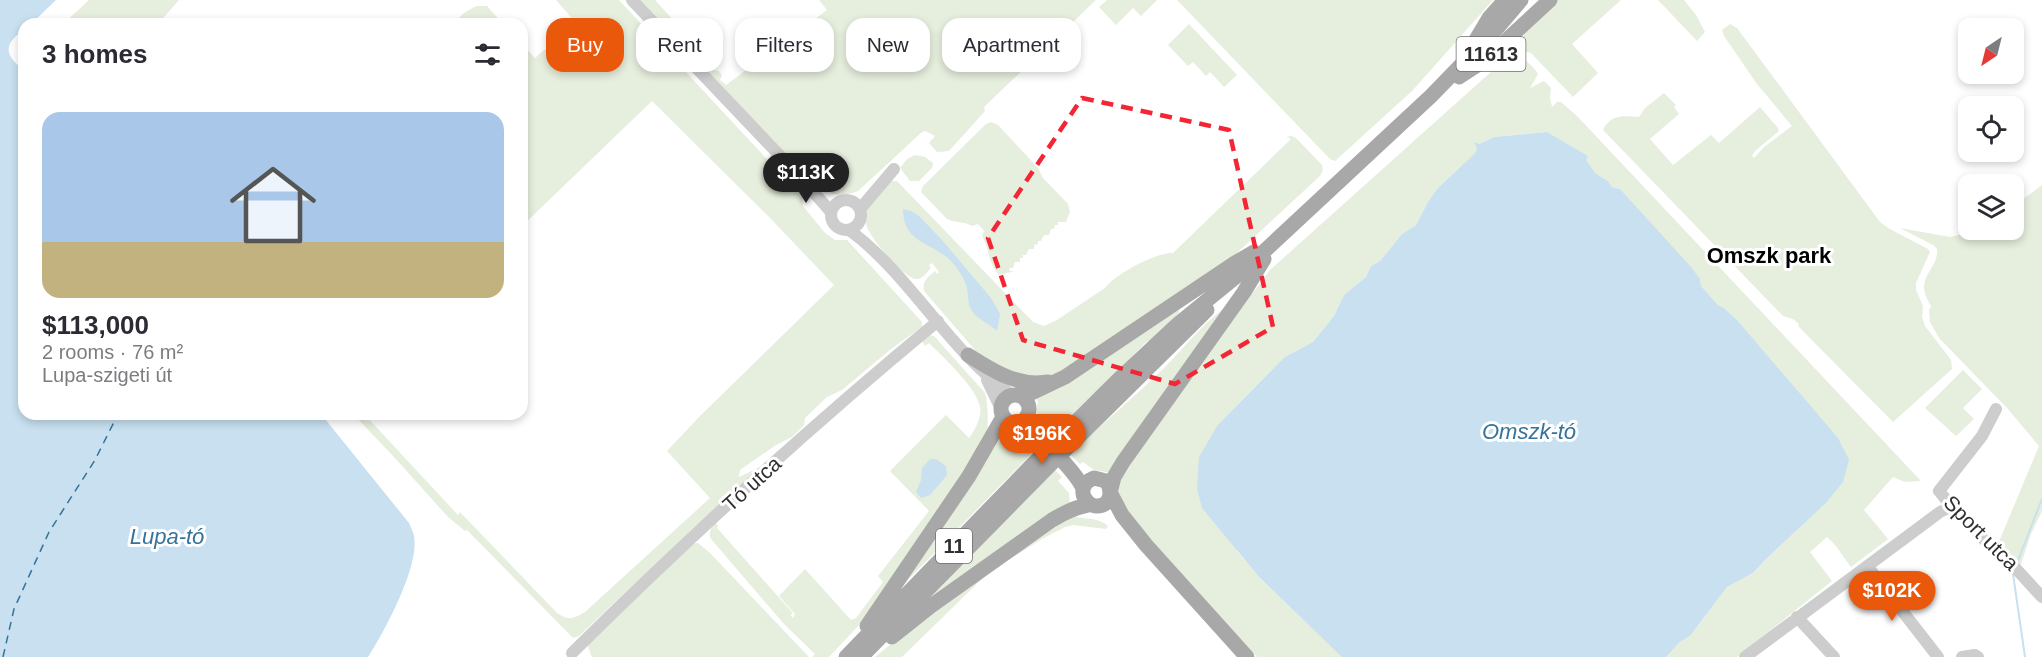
<!DOCTYPE html>
<html lang="en">
<head>
<meta charset="utf-8">
<style>
	:root { --surface:#fff; --page:#f7f7f7; --text:#2b2b33; --muted:#7c7c81; --line:#e1e1e2; --accent:#ea580c }
	body { margin:0; font-family:Arial,sans-serif; background:var(--page); color:var(--text); height:100vh; display:flex; flex-direction:column; font-size:22px; white-space:nowrap }
	* { box-sizing:border-box; margin:0 }
	p { font-size:20px; color:var(--muted) }
	.icon { flex:none; width:33px; height:33px; fill:none; stroke:currentColor; stroke-width:2; stroke-linecap:round; stroke-linejoin:round }
	.map { position:relative; flex:1; overflow:hidden }
	.panel { position:absolute; left:18px; top:18px; width:510px; height:402px; display:flex; flex-direction:column; background:var(--surface); border-radius:18px; box-shadow:0 3px 9px #0003 }
	.panel>* { flex:none }
	.top-card { position:absolute; left:546px; top:18px; width:570px; height:54px; display:flex; gap:12px }
	.needle { width:39px; rotate:215deg }
	.fabs { position:absolute; left:1958px; top:18px; display:grid; gap:12px }
	.fabs a { display:grid; place-items:center; width:66px; height:66px; border-radius:12px; background:var(--surface); box-shadow:0 3px 9px #0003; font-size:30px }
	.price { position:absolute; translate:-50% -51px; padding:0 14px; border-radius:21px; background:var(--accent); color:#fff; font-size:20px; line-height:39px; filter:drop-shadow(0 2px 3px #0008) }
	.price::after { content:''; position:absolute; left:50%; top:36px; width:18px; height:14px; margin-left:-9px; background:inherit; clip-path:polygon(0 0,100% 0,50% 100%) }
	.price.on { background:#222; color:#fff }
	ul { padding:0; list-style:none }
	li { display:grid; align-content:center; gap:12px; height:318px; padding:0 24px }
	li+li { border-top:2px solid var(--line) }
	li span { display:grid; place-items:center; height:186px; border-radius:18px; color:#555 }
	li>.icon { margin-inline-start:auto }
	span .icon { width:108px; height:108px; fill:#fffc; stroke-width:1 }
	li b { font-size:26px }
	h2 { display:flex; justify-content:space-between; align-items:center; height:72px; padding:0 24px; font-size:26px }
	.pill { padding:0 21px; border-radius:18px; background:var(--surface); box-shadow:0 3px 9px #0003; font-size:21px; line-height:54px }
	.pill.on { background:var(--accent); color:#fff }
	.map>svg:first-child { display:block }
	.green { fill:#e6eedd }
	.water { fill:#c8e0ef }
	.lines { fill:none; stroke-linecap:round; stroke-linejoin:round }
	.stream { stroke:#c8e0ef; stroke-width:2 }
	.ferry { stroke:#36739a; stroke-width:1.5; stroke-dasharray:8 6; stroke-linecap:butt }
	.minor { stroke:#cdcdcd; stroke-width:12 }
	.major { stroke:#a8a8a8; stroke-width:15 }
	.marked { fill:none; stroke:#f42534; stroke-width:4.5; stroke-dasharray:12 8; stroke-linejoin:round }
	.labels { text-anchor:middle; stroke-width:6; stroke-linejoin:round; paint-order:stroke }
	.shield { fill:#fff; stroke:#6e6e6e; stroke-width:1.5 }
	.shield-label { font-size:20px; font-weight:bold; fill:#303030 }
	.street-label { font-size:21px; fill:#303030; stroke:#fff }
	.neighbourhood-label { font-size:22px; font-weight:bold; fill:#000; stroke:#fff }
	.water-label { font-size:22px; font-style:italic; fill:#36739a; stroke:#fff }
</style>
</head>
<body>
<div class="map">
<svg width="2042" height="657" viewBox="0 0 2042 657">
	<rect width="100%" height="100%" fill="#fff"/>
	<path class="green" d="M89 0H179L158 24H63Z
		M556 0H619L802 197 803 206 825 233 835 240H847L922 322V327L891 349 842 390 827 397 805 418 804 425 792 437 776 445 740 470 739 477 762 466 759 472 693 528 579 636 573 638 467 530 465 531 448 517 394 457 353 414H364L458 515 460 512 557 613C569 621 573 619 585 612L710 498 667 451 699 417 834 285 770 218 652 101 522 226V44L535 58 576 23Z
		M637 0H655L687 35 689 42 705 57V62L712 70 719 71 722 75 720 80 726 85 827 10 819 0H1096L984 107 985 111 949 151 937 152 929 143 935 136 925 131 922 132 858 191C835 200 827 192 809 178Z
		M1107 0H1157L1141 16 1133 8 1116 25 1099 7Z
		M1177 0H1493L1412 91 1335 161 1330 159Z
		M1556 0H1621L1572 44 1598 73 1573 97 1531 53 1515 48C1520 59 1532 63 1538 74L1530 88 1544 81 1551 88 1550 98 1552 107 1557 102H1561L1577 116 1921 481 1905 482 1893 477 1864 510 1888 539 1928 509 1851 567C1843 557 1837 545 1827 537L1810 552 1832 581 1737 657H1666L1680 642 1690 636 1727 587 1753 573 1765 560 1825 504 1800 394 1738 321 1724 308 1718 305 1701 286 1700 279 1620 189 1612 187 1608 181 1595 173 1585 160 1587 156 1547 132 1494 137 1479 144 1475 153 1438 188 1429 200 1416 225 1402 234 1380 261 1371 266 1366 277 1344 295 1334 316 1313 342 1285 357 1237 551 1259 577 1322 637 1377 657H1257L1131 521 1119 504 1118 489 1121 474 1141 441 1270 270 1502 62 1514 48 1510 42Z
		M1658 0H1684L1696 15 1705 32 1697 41Z
		M476 6H487L503 24H452L464 13Z
		M1189 24 1237 75 1224 87 1210 72 1206 76 1193 62 1188 66 1168 45Z
		M1730 24 1737 28 1880 222 1888 228 1928 249 1930 252 1916 283V290L1923 306 1922 317 1925 326 1951 360 1952 369 1893 422 1798 326 1799 324 1793 319 1783 316 1603 130C1611 114 1623 116 1639 117L1645 108 1664 93 1676 105 1674 107 1679 114 1650 139 1673 165 1711 135 1719 143 1760 107 1778 128 1779 131 1755 151 1752 156 1754 158 1764 147 1792 126 1757 84 1724 36 1722 30Z
		M991 122 998 125 1038 168 1043 178 1068 204 1070 212 1066 222H1058V225H1055L1054 229H1051L1049 235H1044L1041 241H1038V244L1034 245V249H1029L1026 255H1023V258H1020V262H1015L1013 268H1009L1010 271H1015L999 275C987 261 991 252 982 236L984 231 978 224 972 226C964 221 955 223 947 219L921 192 923 186 986 124Z
		M1291 136 1296 138 1322 165 1323 170 1320 176 1225 264 1059 375 1022 378 981 357 924 291C922 281 928 277 935 271L937 274 939 272 932 263 929 265 931 268C927 272 923 279 917 279 905 280 868 236 866 224 865 220 866 215 866 210L891 181H897L1033 322 1044 326 1057 320 1105 288C1115 274 1157 252 1173 253L1290 140V138L1286 137Z
		M915 155 925 157 933 163 932 168 919 181H910L900 168 907 159Z
		M2042 185V511L2031 534 2020 567 2008 555 2003 543 1998 544 2039 446 2007 408 1939 338 1930 322 1929 310 1931 306C1928 301 1924 294 1924 287 1924 273 1939 264 1937 249L1933 245 1900 228 1950 237 1979 230H2013V207Z
		M1176 308 1179 310V313L1153 339 1146 342 1122 367 1050 435 1041 425 1044 421 1036 411 1038 402 1036 397 1060 388Z
		M1223 309 1111 473 1094 470 1083 462 1080 464 1071 455C1100 424 1134 398 1164 368 1183 349 1200 326 1223 309Z
		M929 335 934 336 985 393C988 401 989 430 986 438L896 575 858 626 829 657H812L815 654 784 624 711 539C708 533 711 528 715 522L718 526 717 528 792 612 791 616 793 618 795 614 779 596 805 569 851 620 856 618 883 582 878 576 929 511 890 471 946 415 969 438C975 430 982 417 980 407 977 388 942 356 929 343L925 346 922 341Z
		M1963 370 1982 389 1963 408 1974 419 1956 436 1925 408Z
		M995 432 1013 436 1022 444 1026 441 1035 450 901 587Z
		M1051 466 1062 477 1058 481 1069 493 1070 508 929 600 939 582Z
		M1072 515C1085 521 1097 516 1108 526L1106 529 1073 525 1065 527 1042 539 988 573 902 657H875L962 587Z
		M698 543 709 552 809 657H592L587 644 691 544Z"/>
	<path class="water" d="M0 0H56L31 24H24V29C3 46 4 53 24 71V414H321L409 523C411 527 413 532 414 536 420 566 384 632 368 657H0Z
		M1547 132 1588 156 1586 160 1595 173 1608 181 1612 187 1620 189 1691 267 1700 279 1701 286 1718 305 1724 308 1738 321 1838 438 1849 460 1843 482 1825 504 1765 560 1753 573 1727 587 1690 636 1680 642 1666 657H1342L1259 577 1202 508 1197 489 1199 457 1217 426 1285 357 1313 342 1334 316 1344 295 1366 277 1371 266 1380 261 1402 234 1416 225 1429 200 1438 188 1475 153 1477 148 1474 142 1479 144 1494 137Z
		M903 209 911 211 919 216 942 240 991 298 1000 314 997 331C989 323 979 321 972 311 967 304 969 296 967 288 964 278 958 268 950 260 931 242 903 243 903 209Z
		M930 459H936L946 466 947 475 930 495 921 498 916 492 921 480 922 468Z"/>
	<g class="lines">
		<path class="stream" d="M2017 563 2042 499
			M2013 574 2025 657"/>
		<path class="ferry" d="M3 657 14 609 49 532 95 460 118 414"/>
		<path class="minor" d="M632 0 803 180 831 212
			M831 215a15 15 0 1 1 30 0a15 15 0 1 1-30 0Z
			M860 209 894 169
			M849 230C910 274 950 353 1012 395
			M987 380 1000 407
			M1996 409 1982 436 1939 491 1948 502 1950 507 1955 509 1989 545 2008 560 2042 597
			M1868 567 1938 657
			M1797 617 1834 657
			M572 653C689 537 811 426 938 321
			M1745 657 1940 512 1950 507
			M1962 657 1975 655 1978 657"/>
		<path class="major" d="M1474 43 1489 18 1505 0
			M1459 77 1485 60 1550 0
			M968 355C993 371 1018 387 1048 382
			M1001 409a14 14 0 1 1 28 0a14 14 0 1 1-28 0Z
			M1023 397 1065 377 1235 263 1254 252
			M1019 423C1037 432 1074 470 1083 488
			M1111 489 1114 477 1123 462 1244 292 1264 259
			M1111 494 1122 515 1146 545 1247 657
			M867 626 969 476 1003 417
			M892 637 931 606 1052 520C1062 514 1075 507 1088 505 1093 504 1092 506 1097 506 1111 506 1113 491 1106 481L1094 478C1081 483 1079 495 1090 504
			M846 657 1031 466 1117 381 1178 324 1243 271 1431 96 1499 26 1521 0
			M861 657 1050 465 1207 310"/>
	</g>
	<path class="marked" d="M1082 98 1229 130 1273 327 1175 384 1023 340 988 238Z"/>
	<g class="labels">
		<g class="shield">
			<rect x="1456.5" y="37" width="69" height="34" rx="4.5"/>
			<rect x="936" y="529" width="36" height="34" rx="4.5"/>
		</g>
		<g class="shield-label">
			<text x="1491" y="61">11613</text>
			<text x="954" y="553">11</text>
		</g>
		<g class="street-label">
			<text transform="translate(752 484) rotate(-42)" y="7">Tó utca</text>
			<text transform="translate(1981 533) rotate(45)" y="7">Sport utca</text>
		</g>
		<g class="neighbourhood-label">
			<text x="1769" y="263">Omszk park</text>
		</g>
		<g class="water-label">
			<text x="1529" y="439">Omszk-tó</text>
			<text x="167" y="544">Lupa-tó</text>
		</g>
	</g>
</svg>
<div class="fabs">
<a><svg class="needle" viewBox="-14 -14 28 28"><path d="M0-13l5 13h-10z" fill="#e53935"/><path d="M0 13l5-13h-10z" fill="#7c7c81"/></svg></a>
<a><svg class="icon" aria-label="locate" viewBox="0 0 24 24"><circle cx="12" cy="12" r="6"/><path d="M12 2v4M12 18v4M2 12h4M18 12h4"/></svg></a>
<a><svg class="icon" aria-label="layers" viewBox="0 0 24 24"><path d="M12 4l9 5-9 5-9-5zM3 14l9 5 9-5"/></svg></a>
</div>
<b class="price on" style="left:806px;top:204px">$113K</b>
<b class="price" style="left:1042px;top:465px">$196K</b>
<b class="price" style="left:1892px;top:622px">$102K</b>
<div class="top-card">
<a class="pill on">Buy</a>
<a class="pill">Rent</a>
<a class="pill">Filters</a>
<a class="pill">New</a>
<a class="pill">Apartment</a>
</div>
<section class="panel">
<h2>3 homes<svg class="icon" aria-label="filters" viewBox="0 0 24 24"><path d="M4 7h16M4 17h16"/><circle cx="9" cy="7" r="2"/><circle cx="15" cy="17" r="2"/></svg></h2>
<ul>
<li><span style="background:linear-gradient(#a9c7e8 70%,#c2b280 0)"><svg class="icon" aria-label="home" viewBox="0 0 24 24"><path d="M3 11l9-7 9 7M6 9v11h12V9"/></svg></span><div><b>$113,000</b><p>2 rooms · 76 m²</p><p>Lupa-szigeti út</p></div></li>
</ul>
</section>
</div>
</body>
</html>
